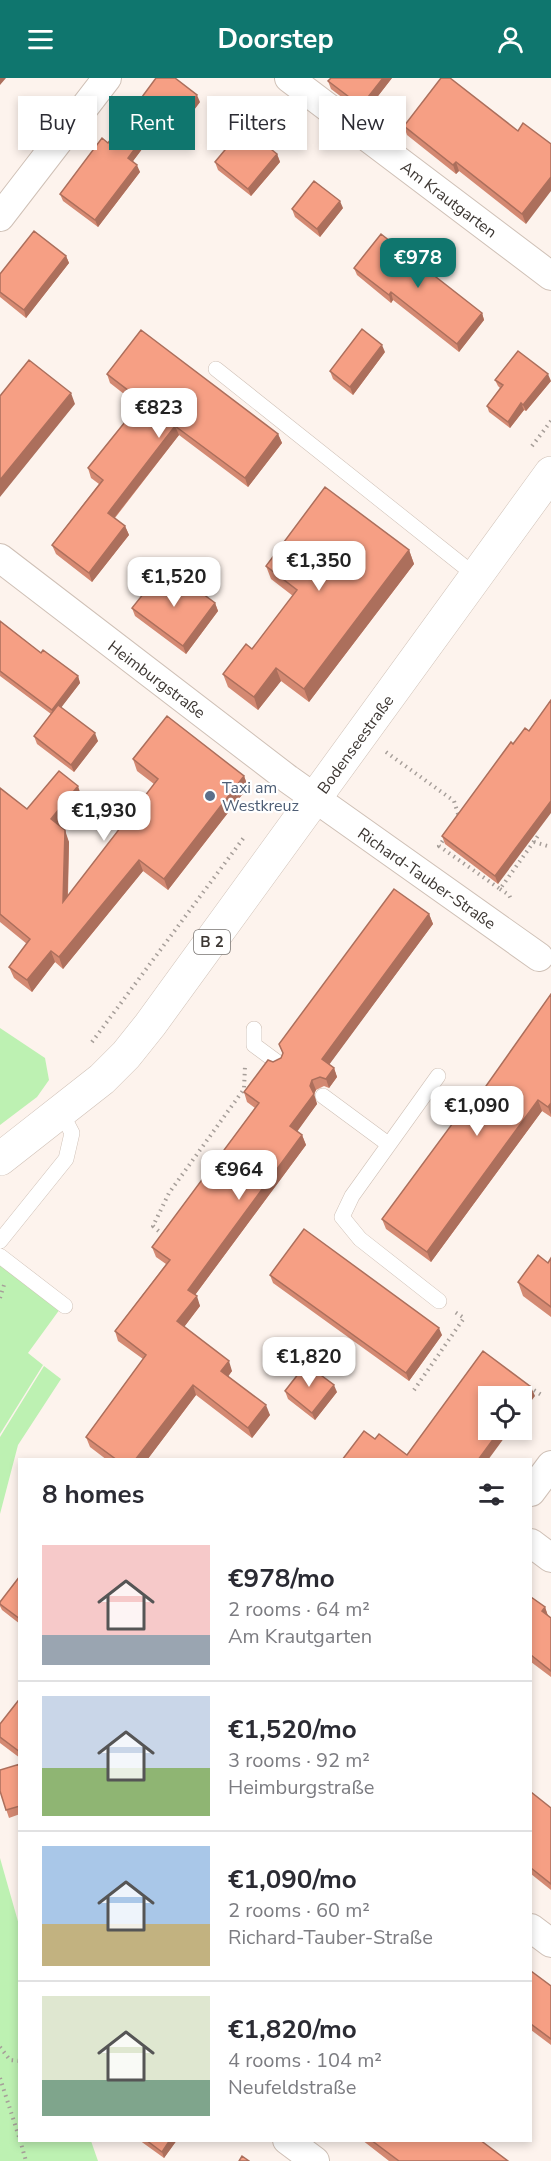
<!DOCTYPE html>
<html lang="en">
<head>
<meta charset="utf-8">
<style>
	:root { --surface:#fff; --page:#f2f2f3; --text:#2b2b33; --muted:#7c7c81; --line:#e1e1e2; --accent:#0f766e }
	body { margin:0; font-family:"Nunito Sans",sans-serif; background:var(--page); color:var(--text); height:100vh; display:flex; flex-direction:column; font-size:22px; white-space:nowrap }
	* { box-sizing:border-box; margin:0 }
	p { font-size:20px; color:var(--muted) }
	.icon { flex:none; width:33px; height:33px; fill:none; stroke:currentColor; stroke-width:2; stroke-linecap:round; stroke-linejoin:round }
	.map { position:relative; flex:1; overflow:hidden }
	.details { position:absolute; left:18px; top:1380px; width:514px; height:684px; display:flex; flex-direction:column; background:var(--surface); border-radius:0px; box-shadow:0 3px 9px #0003 }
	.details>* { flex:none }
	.top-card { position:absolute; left:18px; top:18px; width:516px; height:54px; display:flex; gap:12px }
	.controls { position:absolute; left:478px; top:1308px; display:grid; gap:12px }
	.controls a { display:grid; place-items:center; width:54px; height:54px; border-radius:0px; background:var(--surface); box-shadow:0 3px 9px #0003; font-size:30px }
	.price { position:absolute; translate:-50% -51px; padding:0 14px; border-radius:12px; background:#fff; color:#222; font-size:20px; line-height:39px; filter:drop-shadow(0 2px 3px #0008) }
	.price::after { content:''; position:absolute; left:50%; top:36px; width:18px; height:14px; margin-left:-9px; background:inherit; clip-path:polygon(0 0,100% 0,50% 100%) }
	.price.on { background:var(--accent); color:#fff }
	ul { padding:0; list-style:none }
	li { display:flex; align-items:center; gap:18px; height:150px; padding:0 24px }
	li+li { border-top:2px solid var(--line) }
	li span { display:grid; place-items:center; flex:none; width:168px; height:120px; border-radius:0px; color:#555 }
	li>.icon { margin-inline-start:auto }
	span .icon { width:72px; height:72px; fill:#fffc; stroke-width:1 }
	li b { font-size:26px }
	h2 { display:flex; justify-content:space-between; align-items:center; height:72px; padding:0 24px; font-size:26px }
	.pill { padding:0 21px; border-radius:0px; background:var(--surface); box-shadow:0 3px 9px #0003; font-size:21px; line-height:54px }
	.pill.on { background:var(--accent); color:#fff }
	header { display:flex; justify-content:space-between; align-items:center; height:78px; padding:0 24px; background:var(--accent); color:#fff; font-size:27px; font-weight:700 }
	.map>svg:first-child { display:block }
	.green { fill:#bdf1b2 }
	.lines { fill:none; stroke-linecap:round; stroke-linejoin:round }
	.service-casing { stroke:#cfc0b6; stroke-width:16 }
	.minor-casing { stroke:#cfc0b6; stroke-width:30 }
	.primary-casing { stroke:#cfc0b6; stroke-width:34 }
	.path { stroke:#a69e99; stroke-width:4; stroke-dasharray:1.5 4.5; stroke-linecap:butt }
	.service { stroke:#fff; stroke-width:15 }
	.minor { stroke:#fff; stroke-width:28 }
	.primary { stroke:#fff; stroke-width:33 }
	.wall { fill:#d48972 }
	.shaded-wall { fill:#ac6f5c }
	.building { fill:#f69f84; stroke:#ac6f5c; stroke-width:1.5 }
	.service-dot { fill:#5c6f8a; stroke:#fff; stroke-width:2 }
	.labels { text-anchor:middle; stroke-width:4.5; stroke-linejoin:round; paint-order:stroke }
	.shield { fill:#fff; stroke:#777370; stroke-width:1.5 }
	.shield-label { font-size:15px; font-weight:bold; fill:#3d3733 }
	.street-label { font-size:16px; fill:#3d3733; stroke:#fff }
	.service-label { font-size:16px; fill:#4e5e75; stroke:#fff; text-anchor:start }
</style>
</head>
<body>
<header><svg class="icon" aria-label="menu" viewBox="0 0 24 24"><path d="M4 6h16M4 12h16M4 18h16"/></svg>Doorstep<svg class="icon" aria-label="person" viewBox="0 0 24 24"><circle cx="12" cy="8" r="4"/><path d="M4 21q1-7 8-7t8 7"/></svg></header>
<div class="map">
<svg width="551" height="2083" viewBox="0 0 551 2083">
	<rect width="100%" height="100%" fill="#fdf3ed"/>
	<path class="green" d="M0 950 45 980 49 1002 37 1019 0 1047Z
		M0 1181 60 1231 28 1275 43 1287 0 1356Z
		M44 1288 61 1301 18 1367 0 1436V1359Z
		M0 1780 19 1847 20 2062 91 2063 98 2083H0Z"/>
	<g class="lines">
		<defs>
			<path id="service" d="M216 291 476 498
				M254 951V967L277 984
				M438 998 352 1118 342 1139 360 1161 439 1223
				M323 1018 388 1066
				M0 1163 66 1081 72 1055 61 1034
				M0 1178 65 1228"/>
			<path id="minor" d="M289 0 551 198
				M0 139 107 0
				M0 480 288 701 539 879
				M531 1414 551 1387
				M531 1465 551 1480
				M531 1850 551 1865
				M287 2062 315 2083"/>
			<path id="primary" d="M0 1081 102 1001 126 977 150 947 551 395"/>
		</defs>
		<use href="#service" class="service-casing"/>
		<use href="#minor" class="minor-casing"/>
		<use href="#primary" class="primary-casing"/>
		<path class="path" d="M532 368 551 343
			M386 674 454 723 459 739
			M446 758 439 768 500 811 540 755
			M534 764 551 769
			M500 811 509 817 512 823
			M92 964 245 758
			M163 1157 153 1148 169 1115 244 1011 245 988
			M0 1220 4 1207
			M529 1309 543 1318
			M414 1312 464 1240 455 1234
			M0 1969 10 1982 20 1983
			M0 2000 20 2062
			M20 2062 26 2083"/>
		<use href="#service" class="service"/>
		<use href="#minor" class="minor"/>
		<use href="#primary" class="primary"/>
	</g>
	<path class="wall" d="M392 0 364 36 331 11 328 3Z
		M200 24 172 61 158 50 133 83 140 94 98 149 63 123 60 116 108 65Z
		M404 48 518 53 526 146 459 93 456 96 407 57Z
		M277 76 280 84 251 118 218 92 215 84Z
		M343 130 320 159 295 139 292 131Z
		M66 178 69 185 26 240 0 219V196Z
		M354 190 482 235 484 242 459 274 393 222 391 225 357 197Z
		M385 274 353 317 333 301 330 293Z
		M107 296 278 356 282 365 248 409 179 357 115 440 125 448 129 457 92 504 56 476 52 467 99 406 91 400 88 390 138 327 110 305Z
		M495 302 551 303 526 333 524 332 510 350 489 334 487 328 500 310 498 308Z
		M409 472 414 486 309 624 281 603 258 632 228 609 223 596 252 571 293 518 271 501 266 488Z
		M215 525 218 533 186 576 135 538 132 530Z
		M0 543 41 575 78 598 80 605 61 629 98 663 74 694 37 666 34 658 51 636 0 598Z
		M529 653 498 806 445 766 442 758 513 666Z
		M133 681 244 698 248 709 168 812 143 793 63 891 55 884 32 914 14 900 9 889 27 866 0 844V710L27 731 82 720 59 747 69 764 68 818 154 706 137 693Z
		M429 836 433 846 329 986 334 990 337 999 329 1010 324 1008 316 1012 314 1016 317 1026 297 1053 302 1057 306 1067 195 1217 200 1228 184 1249 232 1293 228 1298 270 1337 252 1360 196 1317 147 1382H107L90 1369 86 1359 143 1281 118 1263 115 1253 166 1186 156 1179 152 1169 255 1030 247 1024 244 1014 273 984 281 980 283 976 279 966Z
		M551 916V1039L542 1033 431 1184 386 1151 382 1141 479 1018Z
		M551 1180V1239L523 1218 518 1204 548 1185Z
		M270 1197 442 1257 409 1303 273 1205Z
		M285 1313 337 1314 315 1342 288 1321Z
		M20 1498V1546L2 1532 0 1528V1524Z
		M531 1519 545 1529 548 1538 551 1540V1599L531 1584Z
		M20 1624V1680L0 1665V1646Z
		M20 1686V1736L9 1740 0 1713Z
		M531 1714 551 1730V1812L531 1796Z
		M531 1893 551 1908V1967L531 1952Z
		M139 2062H177L164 2080Z
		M362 2062H480L508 2083H389Z"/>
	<path class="shaded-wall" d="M0 0H6L0 7Z
		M383 0H392L364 36 361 28Z
		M197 17 200 24 172 61 170 54Z
		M155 43 158 50 130 87 128 80Z
		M277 76 280 84 251 118 248 111Z
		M456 84 459 93 456 96 453 87Z
		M137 87 140 94 98 149 95 142Z
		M551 99V113L526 146 522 136Z
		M340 123 343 130 320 159 317 151Z
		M66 178 69 185 26 240 24 232Z
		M391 214 393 222 391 225 389 217Z
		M482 235 484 242 459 274 457 266Z
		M382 267 385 274 353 317 350 309Z
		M548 296 551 303 526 333 523 327Z
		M71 315 75 326 0 419V402Z
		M521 325 524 332 510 350 508 344Z
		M175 348 179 357 111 444 108 435Z
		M278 356 282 365 248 409 245 400Z
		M125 448 129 457 92 504 89 495Z
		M409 472 414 486 309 624 304 611Z
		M215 525 218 533 186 576 183 568Z
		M276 590 281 603 258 632 254 619Z
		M78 598 80 605 54 639 52 632Z
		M95 655 98 663 74 694 71 687Z
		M244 698 248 709 168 812 164 801Z
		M78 708 82 720 55 752 51 741Z
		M551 723V735L498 806 495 798Z
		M65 752 69 764 67 836 63 824Z
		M139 782 143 793 63 891 59 879Z
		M429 836 433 846 326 991 322 981Z
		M51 873 55 884 32 914 27 902Z
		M334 990 337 999 329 1010 326 1001Z
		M312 1002 316 1012 314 1016 317 1026 294 1058 290 1048Z
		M538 1022 542 1033 431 1184 427 1174Z
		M551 1025V1037L548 1029Z
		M302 1057 306 1067 192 1221 188 1212Z
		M197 1218 200 1228 181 1253 177 1243Z
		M439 1250 442 1257 409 1303 406 1295Z
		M229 1283 232 1293 225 1303 221 1293Z
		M193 1307 196 1317 147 1382H135Z
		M334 1307 337 1314 315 1342 312 1335Z
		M531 1309 535 1318 522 1335V1321Z
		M266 1327 270 1337 252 1360 248 1350Z
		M500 1352H510L488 1382H478Z
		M545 1529 548 1538 542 1533Z
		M170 2062H177L164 2080 162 2074Z"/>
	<path class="building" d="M156 0H175L197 17 170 54 155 43 128 80 137 87 95 142 60 116 102 60 108 65Z
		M331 0H383L361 28 328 3Z
		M441 0H450L518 53 523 45 551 66V99L522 136 456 84 453 87 404 48Z
		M244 49 277 76 248 111 215 84Z
		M314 103 340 123 317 151 292 131Z
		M34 153 66 178 24 232 0 214V196Z
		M381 156 482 235 457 266 391 214 389 217 354 190Z
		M362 251 382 267 350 309 330 293Z
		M141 252 278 356 245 400 175 348 108 435 125 448 89 495 52 467 103 402 88 390 142 323 107 296Z
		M518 273 548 296 523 327 521 325 508 344 487 328 503 307 495 302Z
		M29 282 71 315 0 402V318Z
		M325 409 409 472 304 611 276 590 254 619 223 596 246 566 252 571 297 512 266 488Z
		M160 495 177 509 183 501 215 525 183 568 132 530Z
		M0 543 41 575 43 572 78 598 52 632 0 593Z
		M551 622V723L495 798 442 758 511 664 513 666 525 650 529 653Z
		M58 627 95 655 71 687 34 658Z
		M167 638 244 698 164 801 139 782 59 879 51 873 27 902 9 889 30 861 0 836V710L27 731 59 693 78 708 51 741 65 752 63 824 158 701 133 681Z
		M394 811 429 836 322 981 334 990 326 1001 320 999 312 1002 310 1008 314 1016 290 1048 302 1057 188 1212 197 1218 177 1243 229 1283 221 1293 266 1327 248 1350 193 1307 135 1382H117L86 1359 146 1277 115 1253 170 1182 152 1169 259 1025 244 1014 268 982 273 984 281 980 283 975 279 966Z
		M551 916V1025L548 1029 538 1022 427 1174 382 1141 475 1015 479 1018Z
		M304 1151 439 1250 406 1295 270 1197Z
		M538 1177 548 1185 551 1180V1229L518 1204Z
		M483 1273 531 1309 522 1321V1318H489V1352H500L478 1382H342L364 1353 375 1361 379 1356 407 1377Z
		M306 1286 334 1307 312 1335 285 1313Z
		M20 1498V1541L0 1526V1524Z
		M531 1519 545 1529 542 1533 551 1540V1593L531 1577Z
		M18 1623 20 1624V1674L0 1659V1646Z
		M20 1686V1728L6 1732 0 1713V1692Z
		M531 1714 551 1730V1806L531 1790Z
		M531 1893 551 1908V1961L531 1946Z
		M146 2062H170L162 2074Z
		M371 2062H480L508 2083H399Z
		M242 2078 249 2083H239Z"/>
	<circle class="service-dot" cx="210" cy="718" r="6"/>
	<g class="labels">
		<rect class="shield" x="194" y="852" width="36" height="24" rx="4.5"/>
		<g class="shield-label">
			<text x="212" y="869">B 2</text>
		</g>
		<g class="street-label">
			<text transform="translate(449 121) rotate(37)" y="6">Am Krautgarten</text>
			<text transform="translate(157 601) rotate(37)" y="6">Heimburgstraße</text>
			<text transform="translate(355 666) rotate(-54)" y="6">Bodenseestraße</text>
			<text transform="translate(427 800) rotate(35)" y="6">Richard-Tauber-Straße</text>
		</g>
		<g class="service-label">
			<text x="222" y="715">Taxi am<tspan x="222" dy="18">Westkreuz</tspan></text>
		</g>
	</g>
</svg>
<div class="controls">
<a><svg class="icon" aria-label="locate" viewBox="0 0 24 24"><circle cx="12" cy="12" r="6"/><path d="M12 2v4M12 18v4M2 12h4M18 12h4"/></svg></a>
</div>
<b class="price on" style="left:418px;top:211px">€978</b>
<b class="price" style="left:159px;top:361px">€823</b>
<b class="price" style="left:319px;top:514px">€1,350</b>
<b class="price" style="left:174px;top:530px">€1,520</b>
<b class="price" style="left:104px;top:764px">€1,930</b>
<b class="price" style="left:477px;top:1059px">€1,090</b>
<b class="price" style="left:239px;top:1123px">€964</b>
<b class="price" style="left:309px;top:1310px">€1,820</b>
<div class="top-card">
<a class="pill">Buy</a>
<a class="pill on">Rent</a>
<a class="pill">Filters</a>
<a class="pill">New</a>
</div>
<section class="details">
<h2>8 homes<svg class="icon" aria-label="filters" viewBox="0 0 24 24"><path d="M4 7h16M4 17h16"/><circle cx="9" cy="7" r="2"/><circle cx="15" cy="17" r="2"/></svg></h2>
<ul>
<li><span style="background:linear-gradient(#f6c9c9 75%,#9aa5b1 0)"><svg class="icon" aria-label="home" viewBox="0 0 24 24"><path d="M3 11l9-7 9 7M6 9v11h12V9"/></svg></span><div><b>€978/mo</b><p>2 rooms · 64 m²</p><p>Am Krautgarten</p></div></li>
<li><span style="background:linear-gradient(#c9d6e8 60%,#8fb573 0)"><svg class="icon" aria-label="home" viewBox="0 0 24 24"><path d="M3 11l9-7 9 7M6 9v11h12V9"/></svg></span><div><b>€1,520/mo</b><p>3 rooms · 92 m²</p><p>Heimburgstraße</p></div></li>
<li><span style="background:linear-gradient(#a9c7e8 65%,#c2b280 0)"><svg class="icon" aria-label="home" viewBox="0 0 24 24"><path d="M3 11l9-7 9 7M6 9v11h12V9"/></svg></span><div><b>€1,090/mo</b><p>2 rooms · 60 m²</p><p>Richard-Tauber-Straße</p></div></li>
<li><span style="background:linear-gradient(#dfe7d0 70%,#7fa58c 0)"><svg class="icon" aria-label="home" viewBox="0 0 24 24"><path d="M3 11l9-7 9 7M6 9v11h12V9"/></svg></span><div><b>€1,820/mo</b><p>4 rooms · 104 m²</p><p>Neufeldstraße</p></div></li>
</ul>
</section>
</div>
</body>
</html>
